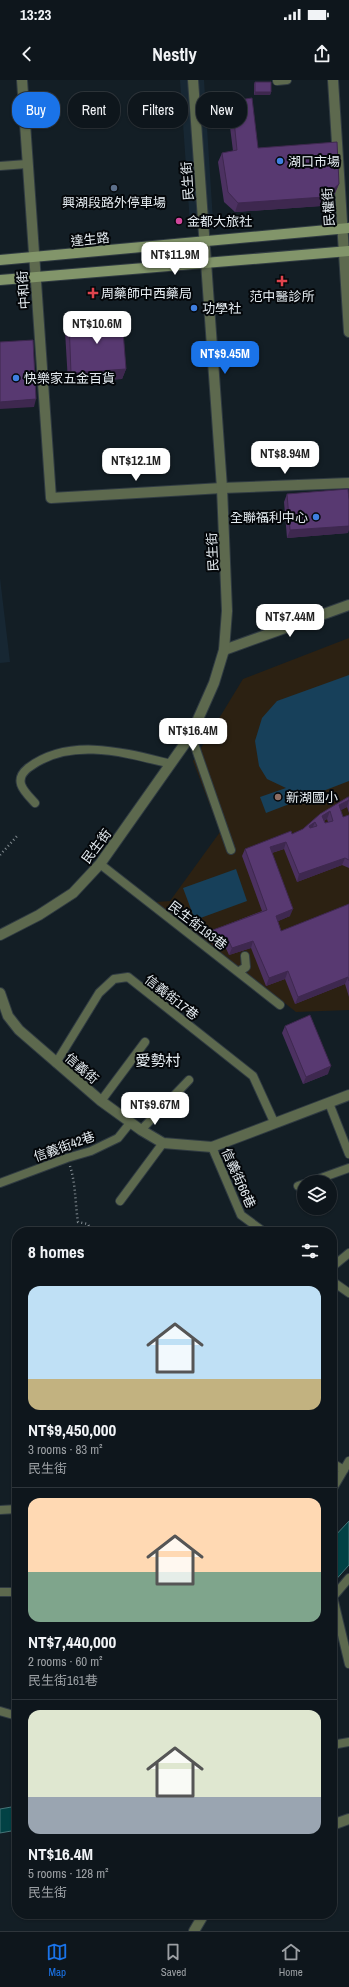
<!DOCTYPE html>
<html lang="en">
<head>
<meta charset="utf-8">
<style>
	:root { --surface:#0e161c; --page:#1c2329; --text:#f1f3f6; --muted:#9b9fa3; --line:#2e353b; --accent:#1a73e8 }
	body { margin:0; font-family:"Archivo Narrow","Noto Sans TC",sans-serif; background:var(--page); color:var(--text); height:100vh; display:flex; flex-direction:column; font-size:15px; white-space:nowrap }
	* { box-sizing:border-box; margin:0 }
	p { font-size:13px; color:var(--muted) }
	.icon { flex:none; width:22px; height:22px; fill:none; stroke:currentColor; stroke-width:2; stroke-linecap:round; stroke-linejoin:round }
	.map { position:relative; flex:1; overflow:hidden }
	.side { position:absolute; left:12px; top:1147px; width:325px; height:692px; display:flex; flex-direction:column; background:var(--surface); border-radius:16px; box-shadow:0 1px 3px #0004,0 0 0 1px var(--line) }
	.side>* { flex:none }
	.hud { position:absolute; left:12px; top:12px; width:325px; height:36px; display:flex; gap:8px }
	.buttons { position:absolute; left:297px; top:1095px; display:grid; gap:8px }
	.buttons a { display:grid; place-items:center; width:40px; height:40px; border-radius:50%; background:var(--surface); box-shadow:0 1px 3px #0004,0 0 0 1px var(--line); font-size:20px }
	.price { position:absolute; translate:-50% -34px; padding:0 9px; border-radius:8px; background:#fff; color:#222; font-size:13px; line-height:26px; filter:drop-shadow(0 1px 2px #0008) }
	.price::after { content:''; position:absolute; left:50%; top:24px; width:12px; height:9px; margin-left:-6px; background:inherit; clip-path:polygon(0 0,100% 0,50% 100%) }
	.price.active { background:var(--accent); color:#fff }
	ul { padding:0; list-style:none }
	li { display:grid; align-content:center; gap:8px; height:212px; padding:0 16px }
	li+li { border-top:1px solid var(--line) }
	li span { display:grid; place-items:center; height:124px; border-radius:12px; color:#555 }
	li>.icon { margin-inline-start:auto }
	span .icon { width:72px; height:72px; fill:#fffc; stroke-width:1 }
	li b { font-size:17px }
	h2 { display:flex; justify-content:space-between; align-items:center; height:48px; padding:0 16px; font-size:17px }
	.tag { padding:0 14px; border-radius:16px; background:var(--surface); box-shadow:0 1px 3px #0004,0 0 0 1px var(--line); font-size:14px; line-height:36px }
	.tag.active { background:var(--accent); color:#fff }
	.status { display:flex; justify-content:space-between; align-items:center; height:28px; padding:0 20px; background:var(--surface); direction:ltr }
	.status svg { height:11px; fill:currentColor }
	header { display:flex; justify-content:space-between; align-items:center; height:52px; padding:0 16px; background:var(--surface); font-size:18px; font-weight:700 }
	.menu { display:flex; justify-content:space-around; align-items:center; height:56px; border-top:1px solid var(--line); background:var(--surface); font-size:11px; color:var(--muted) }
	.menu a { display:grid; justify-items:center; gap:2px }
	.menu .active { color:var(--accent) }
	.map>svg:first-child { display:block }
	.built { fill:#172733 }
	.education { fill:#2c2112 }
	.green { fill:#17405a }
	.water { fill:#024245; stroke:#467579 }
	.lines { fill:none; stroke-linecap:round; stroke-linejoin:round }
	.service-casing { stroke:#303b42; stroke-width:10 }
	.minor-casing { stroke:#303b42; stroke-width:12 }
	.tertiary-casing { stroke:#303b42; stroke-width:12 }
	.secondary-casing { stroke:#303b42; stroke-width:12 }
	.path { stroke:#848d93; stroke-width:2.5; stroke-dasharray:1 3; stroke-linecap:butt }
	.service { stroke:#5d694e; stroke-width:8 }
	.minor { stroke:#5d694e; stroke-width:10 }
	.tertiary { stroke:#5d694e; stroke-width:10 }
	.secondary { stroke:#82956a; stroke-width:10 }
	.wall { fill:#4c3161; fill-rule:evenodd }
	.shaded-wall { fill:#3e284f }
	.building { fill:#583971; stroke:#3e284f; fill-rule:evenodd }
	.shop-dot { fill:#3f7fe0; stroke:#04070a; stroke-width:1.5 }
	.service-dot { fill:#5c6f8a; stroke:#04070a; stroke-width:1.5 }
	.hotel-dot { fill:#d1479c; stroke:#04070a; stroke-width:1.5 }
	.health-dot { fill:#e0444e; stroke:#04070a; stroke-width:1.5 }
	.education-dot { fill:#8d6e63; stroke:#04070a; stroke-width:1.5 }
	.labels { text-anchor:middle; stroke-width:4; stroke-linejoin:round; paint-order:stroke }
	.poi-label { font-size:13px; fill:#e5ecf1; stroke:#04070a; text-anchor:start }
	.street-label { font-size:13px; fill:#e5ecf1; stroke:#04070a }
	.quarter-label { font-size:15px; fill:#e5ecf1; stroke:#04070a }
</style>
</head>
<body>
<div class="status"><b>13:23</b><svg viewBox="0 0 49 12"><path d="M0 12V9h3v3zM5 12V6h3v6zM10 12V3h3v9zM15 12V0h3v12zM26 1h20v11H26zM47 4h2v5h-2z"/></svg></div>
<header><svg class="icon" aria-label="back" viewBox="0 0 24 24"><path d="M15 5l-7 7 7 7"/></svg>Nestly<svg class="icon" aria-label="share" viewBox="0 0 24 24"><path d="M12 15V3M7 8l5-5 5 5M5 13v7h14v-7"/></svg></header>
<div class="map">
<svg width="349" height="1851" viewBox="0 0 349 1851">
	<rect width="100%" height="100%" fill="#131e25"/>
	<path class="built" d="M180 0H204L213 141 190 144Z
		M0 498 10 582 0 583Z"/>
	<path class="education" d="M349 558V930L296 932 156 822 170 821 220 752 193 681 243 599Z"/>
	<path class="green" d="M349 595V701L266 733 260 717 286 708 267 699 259 686 255 661 262 638 277 621Z
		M236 789 247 821 195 840 183 808Z"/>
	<path class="water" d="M349 1441V1485L332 1504V1459Z
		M17 1726V1750L0 1753V1729Z"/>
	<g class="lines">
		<defs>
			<path id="service" d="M277 1 287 0
				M0 86 27 84
				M191 655 231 770
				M35 723C25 712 12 701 28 688 70 656 126 673 171 684
				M100 784 280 925
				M238 892 246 887 245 876
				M56 983 99 913 114 899 128 897 253 996 274 1042
				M101 1021 145 962
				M329 1023 349 1074
				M141 1050 189 1000
				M212 1067 241 1135 264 1152
				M310 1102 349 1088
				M0 1103 67 1078 91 1071 118 1058 130 1043
				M298 1106 304 1104
				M120 1121 163 1063
				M332 1187 349 1173
				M332 1201 349 1213
				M332 1383 344 1390
				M332 1410 349 1381
				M0 1430 17 1429
				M349 1498 333 1517 349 1584
				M0 1512H17
				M0 1631 17 1636
				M332 1665 349 1662"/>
			<path id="minor" d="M22 0 51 418 222 408 349 403
				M193 0 206 182
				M333 0 349 252
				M224 570 349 525
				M0 913 8 936 19 950 101 1021 141 1050 163 1063 212 1067 349 1015
				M332 1745 349 1739
				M194 1851 204 1834"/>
			<path id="tertiary" d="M0 855 39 835 73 813 100 784 191 655 214 603 224 570 227 531 222 408 206 182"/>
			<path id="secondary" d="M0 180 349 148
				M0 200 349 171"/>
		</defs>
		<use href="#service" class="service-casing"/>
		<use href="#minor" class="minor-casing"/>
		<use href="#tertiary" class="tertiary-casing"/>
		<use href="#secondary" class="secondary-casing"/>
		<path class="path" d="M0 775 18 755
			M70 1086C76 1105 75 1123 78 1142L88 1144 91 1150"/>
		<use href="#service" class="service"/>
		<use href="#minor" class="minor"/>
		<use href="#tertiary" class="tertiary"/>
		<use href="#secondary" class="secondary"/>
	</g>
	<path class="wall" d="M255 2 271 12 270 15H254V4Z
		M232 21 258 68 339 104 335 113 321 126 235 132 224 122 218 82 222 73 233 71 228 31Z
		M69 241 126 289 122 299 68 302 65 251Z
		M287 414 348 453 287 458 284 422Z
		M349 717V733L347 727 340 730 343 737 349 735V788L342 785 297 802 284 769 272 773 290 836 278 841 281 851 349 824V917L345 904 295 924 285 899 266 906 251 868 229 875 224 864 214 867 210 857 213 850 262 831 242 776 245 769 292 754 303 749ZM327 739 328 742 325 743 324 741Z
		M285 946 328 994 303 1004 282 953Z"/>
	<path class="shaded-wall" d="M255 12H271L270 15H254Z
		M339 104 335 113 321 126 235 132 238 123Z
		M126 289 122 299 68 302 71 293Z
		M36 319 34 327 0 329V322Z
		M349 446V450L348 453 287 458 290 450Z
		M349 720 347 727 336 733 339 725Z
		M330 731 327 739 319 743 322 736Z
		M315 742 312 749 306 754 309 746Z
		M286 762 284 769 268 774 270 767Z
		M345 778 342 785 297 802 299 794Z
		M293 829 290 836 274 843 276 836Z
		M227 857 224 864 214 867 217 860Z
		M253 861 251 868 229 875 232 868Z
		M288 891 285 899 266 906 269 898Z
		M348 897 345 904 295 924 298 917Z
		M331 986 328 994 303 1004 306 997Z"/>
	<path class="building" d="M255 2H271V12H255Z
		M252 18 258 68 337 62 339 104 324 117 238 123 228 112 222 73 237 70 232 21Z
		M122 238 126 289 71 293 69 241Z
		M33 260 36 319 0 322V262Z
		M348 409 349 420V446L290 450 287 414Z
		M348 717H349V720L339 725 343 737 349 735V780L345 778 299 794 286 762 270 767 293 829 276 836 281 851 349 824V901L348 897 298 917 288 891 269 898 253 861 232 868 227 857 217 860 213 850 267 830 245 769 291 751 292 754 303 749 320 734ZM330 731 333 741 325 743 322 736ZM315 742 317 746 310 748 309 746Z
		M310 935 331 986 306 997 285 946Z"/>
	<g class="shop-dot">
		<circle cx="280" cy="81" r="4"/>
		<circle cx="194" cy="228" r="4"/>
		<circle cx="16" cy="298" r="4"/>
		<circle cx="316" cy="437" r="4"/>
	</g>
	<circle class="service-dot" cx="114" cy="108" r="4"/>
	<circle class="hotel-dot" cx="179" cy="141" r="4"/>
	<g class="health-dot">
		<path d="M280 195h4v4h4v4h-4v4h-4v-4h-4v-4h4z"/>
		<path d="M91 207h4v4h4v4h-4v4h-4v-4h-4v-4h4z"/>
	</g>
	<circle class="education-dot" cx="278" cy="717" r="4"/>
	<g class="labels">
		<g class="poi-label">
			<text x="288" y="86">湖口市場</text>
			<text x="114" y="127" text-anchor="middle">興湖段路外停車場</text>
			<text x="187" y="146">金都大旅社</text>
			<text x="101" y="218">周藥師中西藥局</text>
			<text x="282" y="221" text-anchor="middle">范中醫診所</text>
			<text x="202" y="233">功學社</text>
			<text x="24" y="303">快樂家五金百貨</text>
			<text x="308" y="442" text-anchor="end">全聯福利中心</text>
			<text x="286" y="722">新湖國小</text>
		</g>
		<g class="street-label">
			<text transform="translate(187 101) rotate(-94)" y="5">民生街</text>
			<text transform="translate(328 127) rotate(-94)" y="5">民權街</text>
			<text transform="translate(90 159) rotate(-6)" y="5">達生路</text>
			<text transform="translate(23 210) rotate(-94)" y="5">中和街</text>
			<text transform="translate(212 472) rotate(-93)" y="5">民生街</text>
			<text transform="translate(96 766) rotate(-53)" y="5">民生街</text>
			<text transform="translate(198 845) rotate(38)" y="5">民生街193巷</text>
			<text transform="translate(172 917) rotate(38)" y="5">信義街17巷</text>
			<text transform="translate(82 988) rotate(41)" y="5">信義街</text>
			<text transform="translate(64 1066) rotate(-20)" y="5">信義街42巷</text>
			<text transform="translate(239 1098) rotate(66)" y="5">信義街66巷</text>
		</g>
		<g class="quarter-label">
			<text x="158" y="986">愛勢村</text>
		</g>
	</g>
</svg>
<div class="buttons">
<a><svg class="icon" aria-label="layers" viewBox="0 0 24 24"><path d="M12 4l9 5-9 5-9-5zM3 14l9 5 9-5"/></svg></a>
</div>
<b class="price" style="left:175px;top:196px">NT$11.9M</b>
<b class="price" style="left:97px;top:265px">NT$10.6M</b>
<b class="price active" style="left:225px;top:295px">NT$9.45M</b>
<b class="price" style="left:285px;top:395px">NT$8.94M</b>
<b class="price" style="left:136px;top:402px">NT$12.1M</b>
<b class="price" style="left:290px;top:558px">NT$7.44M</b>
<b class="price" style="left:193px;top:672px">NT$16.4M</b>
<b class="price" style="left:155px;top:1046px">NT$9.67M</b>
<div class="hud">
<a class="tag active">Buy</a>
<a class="tag">Rent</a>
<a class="tag">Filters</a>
<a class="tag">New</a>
</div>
<section class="side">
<h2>8 homes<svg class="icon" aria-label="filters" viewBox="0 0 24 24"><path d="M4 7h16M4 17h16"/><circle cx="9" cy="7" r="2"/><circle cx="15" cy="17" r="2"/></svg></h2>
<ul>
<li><span style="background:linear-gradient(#bfe0f5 75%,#c2b280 0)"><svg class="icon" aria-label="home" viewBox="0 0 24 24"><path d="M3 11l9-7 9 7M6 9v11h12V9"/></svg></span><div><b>NT$9,450,000</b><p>3 rooms · 83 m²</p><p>民生街</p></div></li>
<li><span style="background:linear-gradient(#ffd9b3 60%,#7fa58c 0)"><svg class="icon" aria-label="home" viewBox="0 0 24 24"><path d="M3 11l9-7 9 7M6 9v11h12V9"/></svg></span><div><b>NT$7,440,000</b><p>2 rooms · 60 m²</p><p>民生街161巷</p></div></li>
<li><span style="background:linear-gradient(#dfe7d0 70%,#9aa5b1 0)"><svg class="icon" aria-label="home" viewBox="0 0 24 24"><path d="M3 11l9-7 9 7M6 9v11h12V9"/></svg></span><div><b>NT$16.4M</b><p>5 rooms · 128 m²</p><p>民生街</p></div></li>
</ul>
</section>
</div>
<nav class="menu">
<a class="active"><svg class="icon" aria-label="map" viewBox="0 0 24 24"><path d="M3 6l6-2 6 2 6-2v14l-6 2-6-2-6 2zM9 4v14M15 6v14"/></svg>Map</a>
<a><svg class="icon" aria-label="saved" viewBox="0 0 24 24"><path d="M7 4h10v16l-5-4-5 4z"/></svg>Saved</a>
<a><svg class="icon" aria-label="home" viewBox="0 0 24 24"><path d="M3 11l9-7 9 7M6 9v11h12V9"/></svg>Home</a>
</nav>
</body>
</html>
